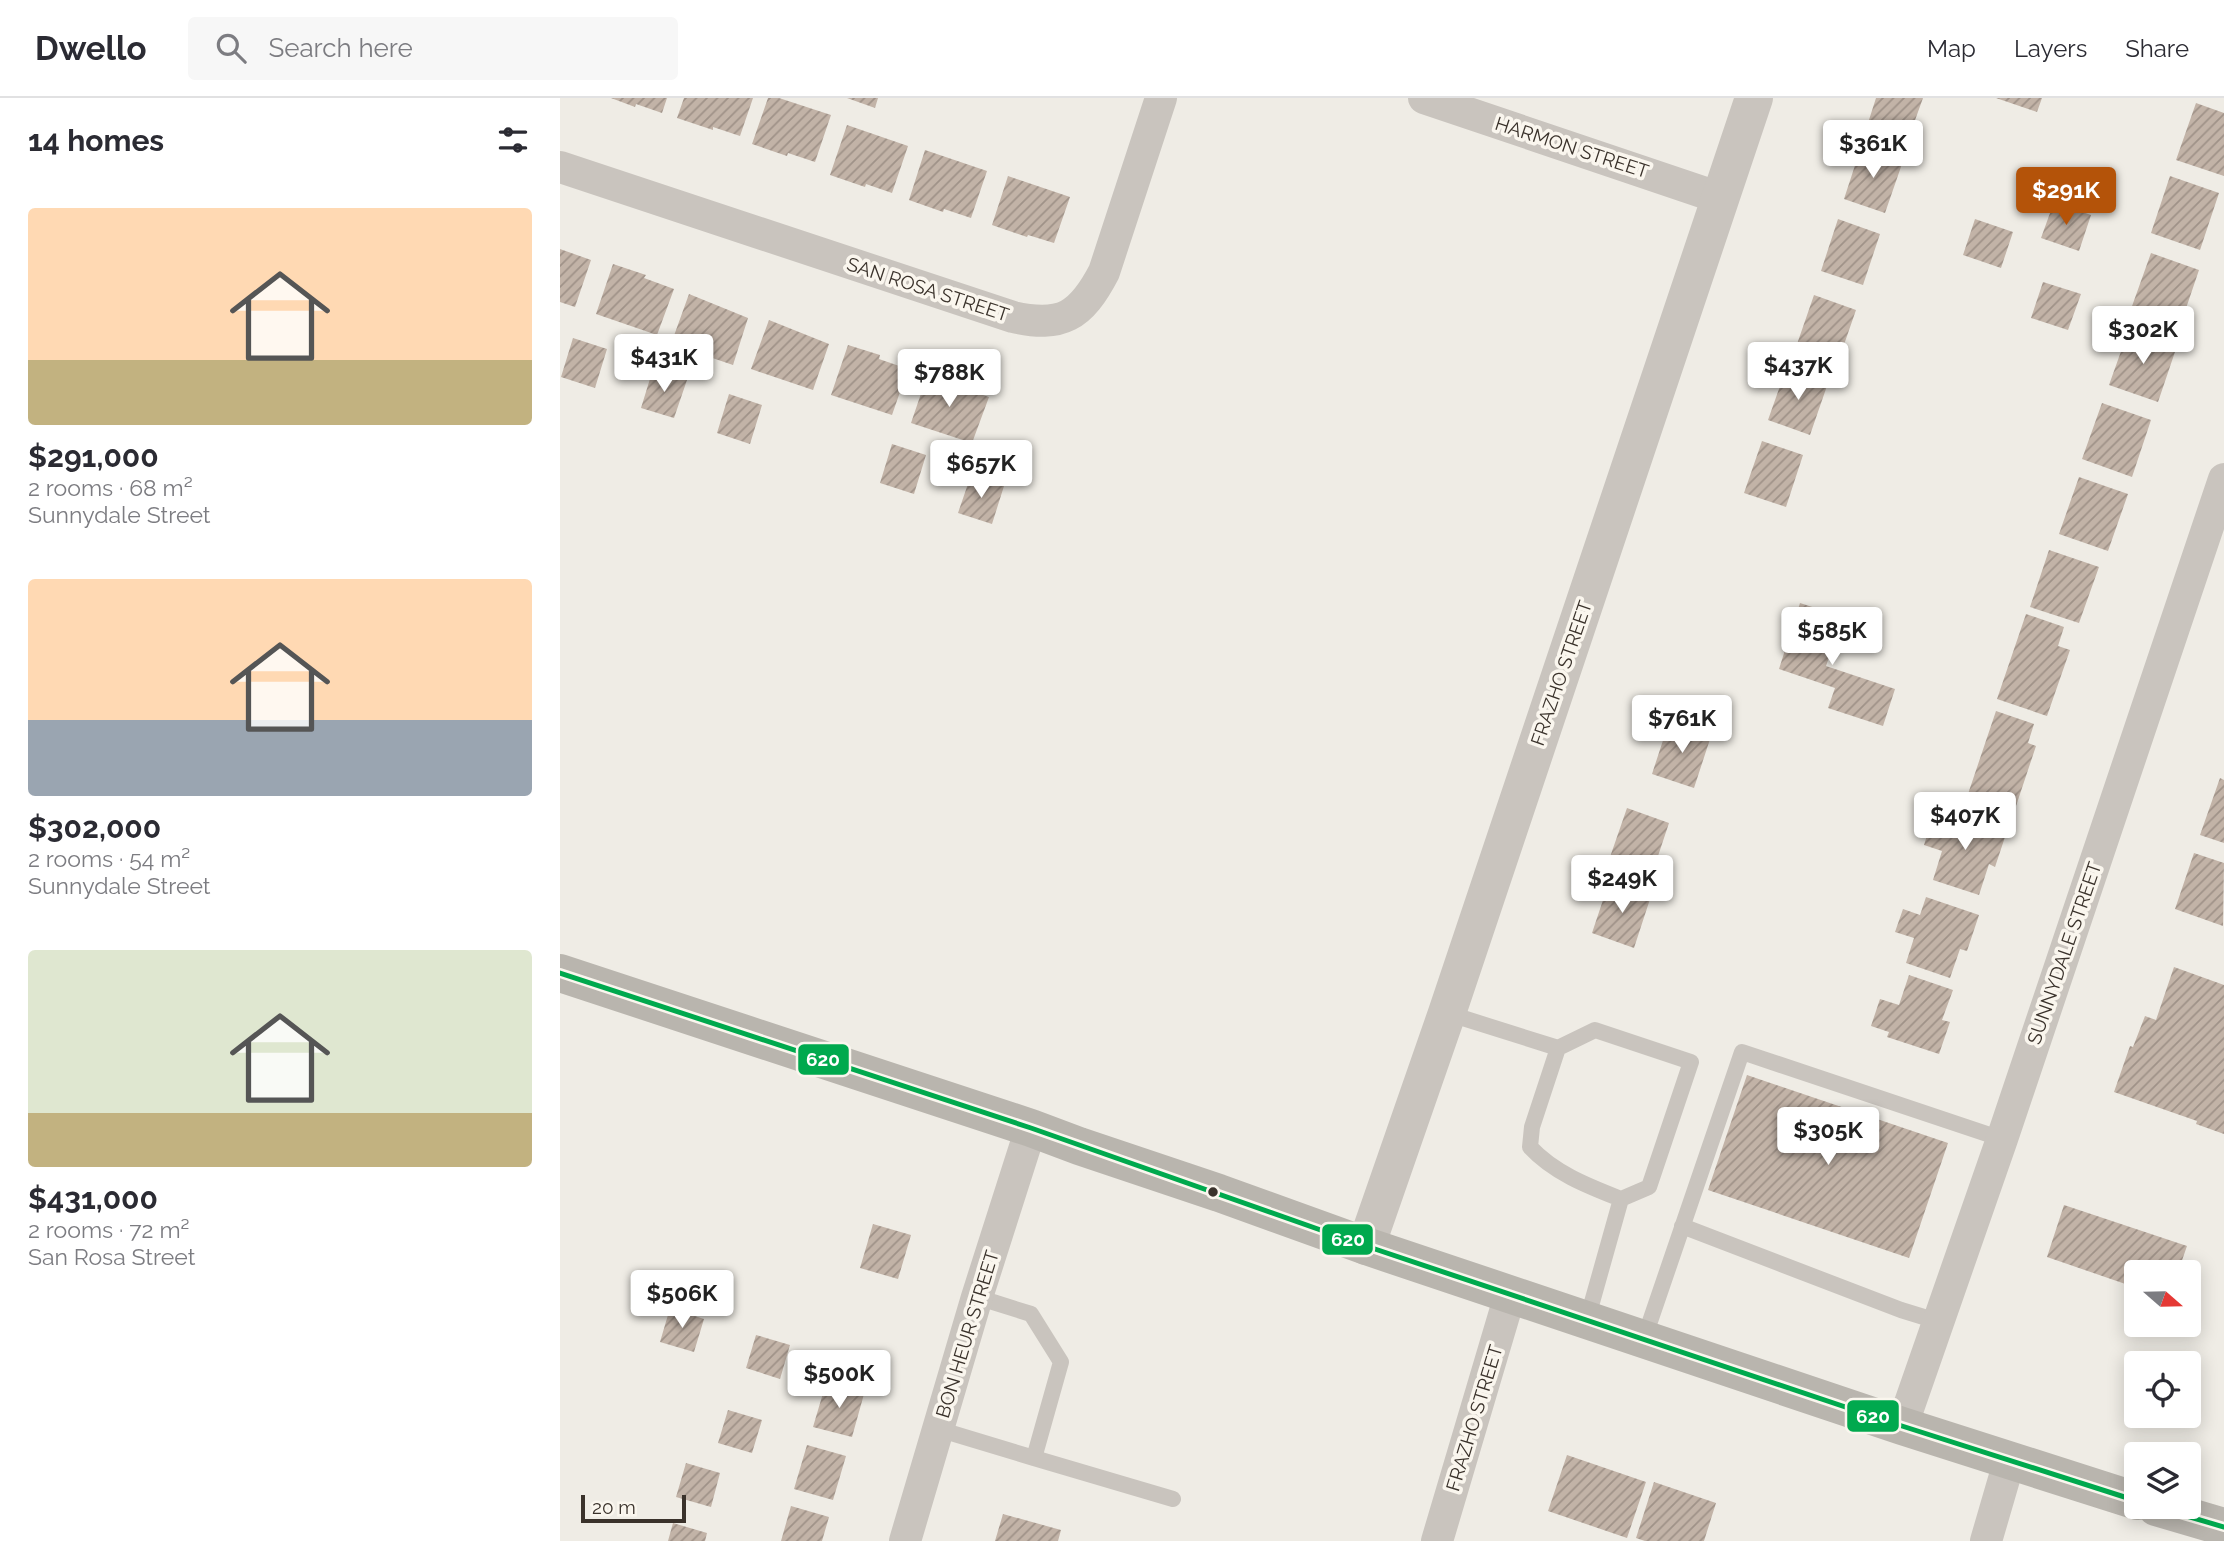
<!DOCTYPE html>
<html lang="en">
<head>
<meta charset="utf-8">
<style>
	:root { --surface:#fff; --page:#f7f7f7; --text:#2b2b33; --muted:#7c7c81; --line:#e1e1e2; --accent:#b45309 }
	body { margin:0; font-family:Raleway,sans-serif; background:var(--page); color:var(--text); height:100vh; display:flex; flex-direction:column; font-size:26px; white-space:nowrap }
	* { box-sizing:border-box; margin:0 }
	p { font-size:23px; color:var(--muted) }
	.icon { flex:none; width:38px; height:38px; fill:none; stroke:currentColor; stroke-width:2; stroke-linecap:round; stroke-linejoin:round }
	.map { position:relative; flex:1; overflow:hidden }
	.side { display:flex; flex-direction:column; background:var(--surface); width:560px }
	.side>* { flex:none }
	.needle { width:46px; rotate:110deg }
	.fabs { position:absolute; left:1564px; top:1162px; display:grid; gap:14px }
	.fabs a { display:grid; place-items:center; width:77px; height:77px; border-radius:7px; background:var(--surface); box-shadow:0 4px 18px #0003; font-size:35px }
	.scale { position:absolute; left:21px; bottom:18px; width:105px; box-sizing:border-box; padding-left:7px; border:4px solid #3a322b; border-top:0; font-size:19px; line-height:24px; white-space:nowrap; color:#3a322b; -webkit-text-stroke:5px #faf6ee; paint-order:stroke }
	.price { position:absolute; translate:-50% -60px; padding:0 16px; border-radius:7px; background:#fff; color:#222; font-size:23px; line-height:46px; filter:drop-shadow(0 2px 4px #0008) }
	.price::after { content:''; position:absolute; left:50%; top:42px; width:21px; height:16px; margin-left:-10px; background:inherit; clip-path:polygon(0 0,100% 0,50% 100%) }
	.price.active { background:var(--accent); color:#fff }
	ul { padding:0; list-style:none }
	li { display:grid; align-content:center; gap:14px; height:371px; padding:0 28px }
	li span { display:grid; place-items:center; height:217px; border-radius:7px; color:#555 }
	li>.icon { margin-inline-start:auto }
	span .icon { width:126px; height:126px; fill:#fffc; stroke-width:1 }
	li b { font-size:30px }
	h2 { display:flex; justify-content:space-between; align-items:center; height:84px; padding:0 28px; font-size:30px }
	header { display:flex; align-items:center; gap:42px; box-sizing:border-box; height:98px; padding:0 35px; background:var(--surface); border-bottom:2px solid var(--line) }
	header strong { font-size:33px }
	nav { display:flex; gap:38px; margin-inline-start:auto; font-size:24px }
	.search { width:490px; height:63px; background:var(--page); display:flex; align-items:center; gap:18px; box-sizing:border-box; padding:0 24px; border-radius:7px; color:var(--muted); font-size:26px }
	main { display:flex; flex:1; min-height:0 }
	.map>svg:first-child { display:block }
	.building { fill:url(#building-hatch) }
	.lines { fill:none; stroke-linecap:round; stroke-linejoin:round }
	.service { stroke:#c9c4be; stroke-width:16 }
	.minor { stroke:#c9c4be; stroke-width:32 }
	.tertiary { stroke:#c9c4be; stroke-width:38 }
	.secondary { stroke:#b9b5ae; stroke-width:38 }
	.bus-1-casing { stroke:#faf6ee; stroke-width:10 }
	.bus-1 { stroke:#00a94e; stroke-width:5 }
	.bus-dot { fill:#3a322b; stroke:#faf6ee; stroke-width:2.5 }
	.labels { text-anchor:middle; stroke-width:7; stroke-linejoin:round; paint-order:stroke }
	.street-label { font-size:19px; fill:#3a322b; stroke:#faf6ee }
	.line-badge { stroke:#faf6ee; stroke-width:2.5 }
	.badge-label { font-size:19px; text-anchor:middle; font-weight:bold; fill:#fff }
</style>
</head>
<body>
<header>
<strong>Dwello</strong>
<div class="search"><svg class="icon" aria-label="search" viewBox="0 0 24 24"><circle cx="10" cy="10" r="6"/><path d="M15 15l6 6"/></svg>Search here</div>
<nav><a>Map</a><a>Layers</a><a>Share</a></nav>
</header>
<main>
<section class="side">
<h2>14 homes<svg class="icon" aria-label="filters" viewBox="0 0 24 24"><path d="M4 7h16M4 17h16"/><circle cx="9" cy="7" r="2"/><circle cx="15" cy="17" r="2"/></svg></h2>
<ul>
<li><span style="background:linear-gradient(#ffd9b3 70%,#c2b280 0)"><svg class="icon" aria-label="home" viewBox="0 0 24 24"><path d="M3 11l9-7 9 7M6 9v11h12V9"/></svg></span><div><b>$291,000</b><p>2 rooms · 68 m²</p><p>Sunnydale Street</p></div></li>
<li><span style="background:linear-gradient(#ffd9b3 65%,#9aa5b1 0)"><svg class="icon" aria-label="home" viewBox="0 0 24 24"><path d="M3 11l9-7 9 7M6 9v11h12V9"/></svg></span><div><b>$302,000</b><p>2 rooms · 54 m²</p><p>Sunnydale Street</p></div></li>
<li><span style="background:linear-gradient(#dfe7d0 75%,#c2b280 0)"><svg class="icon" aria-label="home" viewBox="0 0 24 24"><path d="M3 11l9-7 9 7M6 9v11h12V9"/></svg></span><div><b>$431,000</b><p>2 rooms · 72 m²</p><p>San Rosa Street</p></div></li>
</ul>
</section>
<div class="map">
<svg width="1664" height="1443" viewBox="0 0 1664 1443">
	<defs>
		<pattern id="building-hatch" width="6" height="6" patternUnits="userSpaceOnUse" patternTransform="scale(1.75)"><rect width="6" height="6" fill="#c2b3a7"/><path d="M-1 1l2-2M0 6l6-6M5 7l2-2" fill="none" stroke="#9f9288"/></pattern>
	</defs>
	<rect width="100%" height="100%" fill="#efece5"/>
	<path class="building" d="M51 0H107L102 15 76 6 75 9Z
		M124 0H193L180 38 153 29V32L117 20Z
		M208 0H219L271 17 255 64 228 55 227 58 192 46Z
		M287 0H318L315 10Z
		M1316 0H1363L1349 39 1308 25Z
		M1436 0H1482L1477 14Z
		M1636 5 1664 15V78L1616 62Z
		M287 27 348 48 332 95 306 86 305 89 270 77Z
		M1301 49 1343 63 1325 115 1284 101Z
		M365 52 427 73 411 120 384 111 383 114 349 102Z
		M448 78 510 99 494 145 468 137 467 139 432 127Z
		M1610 78 1659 95 1640 152 1591 135Z
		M1494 104 1531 117 1519 153 1481 140Z
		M1278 121 1320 136 1303 187 1261 173Z
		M1415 121 1453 134 1441 170 1403 157Z
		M0 151 31 162 15 209 0 204Z
		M1591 155 1639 172 1620 228 1571 211Z
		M53 166 86 177 84 180 114 191 97 237 36 216Z
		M1483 184 1521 196 1508 232 1471 220Z
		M129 196 188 220 173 267 111 246Z
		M1254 197 1296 212 1278 264 1236 249Z
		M209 222 269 246 253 292 191 271Z
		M1569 231 1617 248 1598 304 1549 287Z
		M13 240 47 251 35 290 1 279Z
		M288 247 320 257 319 261 348 271 332 317 271 297Z
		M93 271 127 282 114 320 81 310Z
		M1226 271 1268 285 1250 337 1208 322Z
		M368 275 401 286 399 289 429 299 412 345 351 325Z
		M169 296 202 307 190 346 157 335Z
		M1542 305 1591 322 1572 379 1522 361Z
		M1202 343 1243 357 1226 409 1184 395Z
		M332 346 366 357 354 396 320 385Z
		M411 377 444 388 432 426 398 415Z
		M1519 379 1568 396 1548 453 1499 436Z
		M1489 452 1539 469 1519 525 1470 509Z
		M1240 505 1283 519 1266 568 1335 591 1323 628 1268 610 1275 590 1219 571Z
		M1466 516 1504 529 1498 548 1510 552 1487 618 1437 601Z
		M1436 613 1474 626 1468 645 1476 648 1455 711 1408 696Z
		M1109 624 1151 638 1134 690 1092 676Z
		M1660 680 1664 682V745L1640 737Z
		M1067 710 1109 725 1092 776 1049 762Z
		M1395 716 1447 733 1435 769 1429 766 1419 797 1373 782 1382 753 1364 747 1372 721 1391 727Z
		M1634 755 1664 765 1663 828 1615 811Z
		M1049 784 1091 798 1074 850 1032 835Z
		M1366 799 1419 817 1407 853 1400 851 1390 880 1346 865 1354 840 1335 834 1343 811 1360 817Z
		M1614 869 1664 887V1036L1636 1026 1637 1023 1554 994 1570 948 1573 949 1585 918 1596 922Z
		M1349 877 1393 892 1382 922 1390 924 1379 956 1327 939 1329 934 1311 928 1320 901 1339 907Z
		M1187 977 1388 1045 1349 1160 1148 1092Z
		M1504 1107 1627 1148 1618 1174H1577V1190L1487 1159Z
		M313 1126 351 1137 338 1181 300 1170Z
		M110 1210 144 1221 134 1254 100 1244Z
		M196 1237 230 1247 220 1281 186 1270Z
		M266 1285 304 1296 292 1339 253 1329Z
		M168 1312 202 1322 192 1355 158 1345Z
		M247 1347 286 1358 273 1402 234 1391Z
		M1007 1357 1086 1384 1067 1440 988 1413Z
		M126 1365 160 1375 151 1409 116 1399Z
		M1094 1384 1156 1405 1144 1443H1085L1076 1440Z
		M231 1408 269 1419 262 1443H221Z
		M443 1416 501 1432 498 1443H435Z
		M113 1425 147 1435 145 1443H108Z"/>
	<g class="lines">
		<path class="service" d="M887 915 998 950 972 1029 970 1049C994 1075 1028 1088 1061 1101L1027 1222
			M998 950 1035 932 1131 964 1089 1089 1061 1101
			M1122 1128 1341 1212 1380 1224
			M1084 1241 1182 954 1442 1041
			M378 1331 474 1360 501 1264 471 1216 417 1199
			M474 1360 613 1401"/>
		<path class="minor" d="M864 0 1160 100
			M0 69 453 219C502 230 521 218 544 174L601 0
			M1342 1328 1442 1041 1664 381
			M345 1443 417 1199 471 1030
			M877 1443 950 1197
			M1426 1443 1449 1364"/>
		<path class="tertiary" d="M806 1148 887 915 1194 0"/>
		<path class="secondary" d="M0 875 471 1030 519 1048 659 1095 806 1148 1342 1328 1577 1403
			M1596 1409 1664 1429"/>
		<defs>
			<path id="bus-1" d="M0 875 471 1030 806 1148 1342 1328 1577 1403
				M1596 1409 1664 1429"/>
		</defs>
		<use href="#bus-1" class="bus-1-casing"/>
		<use href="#bus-1" class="bus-1"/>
	</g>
	<circle class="bus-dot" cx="653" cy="1094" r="6"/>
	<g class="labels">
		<g class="street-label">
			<text transform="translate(1012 49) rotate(18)" y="7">HARMON STREET</text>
			<text transform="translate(368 191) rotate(18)" y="7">SAN ROSA STREET</text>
			<text transform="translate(1001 575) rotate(-71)" y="7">FRAZHO STREET</text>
			<text transform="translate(1504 855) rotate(-71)" y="7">SUNNYDALE STREET</text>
			<text transform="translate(407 1236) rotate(-73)" y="7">BON HEUR STREET</text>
			<text transform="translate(914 1320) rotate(-73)" y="7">FRAZHO STREET</text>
		</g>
	</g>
	<g class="line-badge">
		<rect x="237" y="945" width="53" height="33" rx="7" fill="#00a94e"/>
		<rect x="761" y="1125" width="53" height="33" rx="7" fill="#00a94e"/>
		<rect x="1286" y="1301" width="54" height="34" rx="7" fill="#00a94e"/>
	</g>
	<g class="badge-label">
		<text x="263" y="968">620</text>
		<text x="788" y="1148">620</text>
		<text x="1313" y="1325">620</text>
	</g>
</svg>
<div class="fabs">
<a><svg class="needle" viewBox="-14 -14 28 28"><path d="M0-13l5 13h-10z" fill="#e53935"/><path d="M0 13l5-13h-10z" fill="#7c7c81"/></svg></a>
<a><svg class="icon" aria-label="locate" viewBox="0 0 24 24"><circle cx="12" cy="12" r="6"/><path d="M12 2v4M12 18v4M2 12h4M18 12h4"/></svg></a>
<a><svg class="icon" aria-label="layers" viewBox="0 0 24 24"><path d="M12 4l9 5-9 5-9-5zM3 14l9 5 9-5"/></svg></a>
</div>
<div class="scale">20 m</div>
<b class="price" style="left:1313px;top:82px">$361K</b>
<b class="price active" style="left:1506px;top:129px">$291K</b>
<b class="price" style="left:1583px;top:268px">$302K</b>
<b class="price" style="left:104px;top:296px">$431K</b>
<b class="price" style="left:1238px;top:304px">$437K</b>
<b class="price" style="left:389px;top:311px">$788K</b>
<b class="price" style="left:421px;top:402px">$657K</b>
<b class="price" style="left:1272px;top:569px">$585K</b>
<b class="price" style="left:1122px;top:657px">$761K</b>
<b class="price" style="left:1405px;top:754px">$407K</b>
<b class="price" style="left:1062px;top:817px">$249K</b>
<b class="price" style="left:1268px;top:1069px">$305K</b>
<b class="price" style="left:122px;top:1232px">$506K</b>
<b class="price" style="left:279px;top:1312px">$500K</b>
</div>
</main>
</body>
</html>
